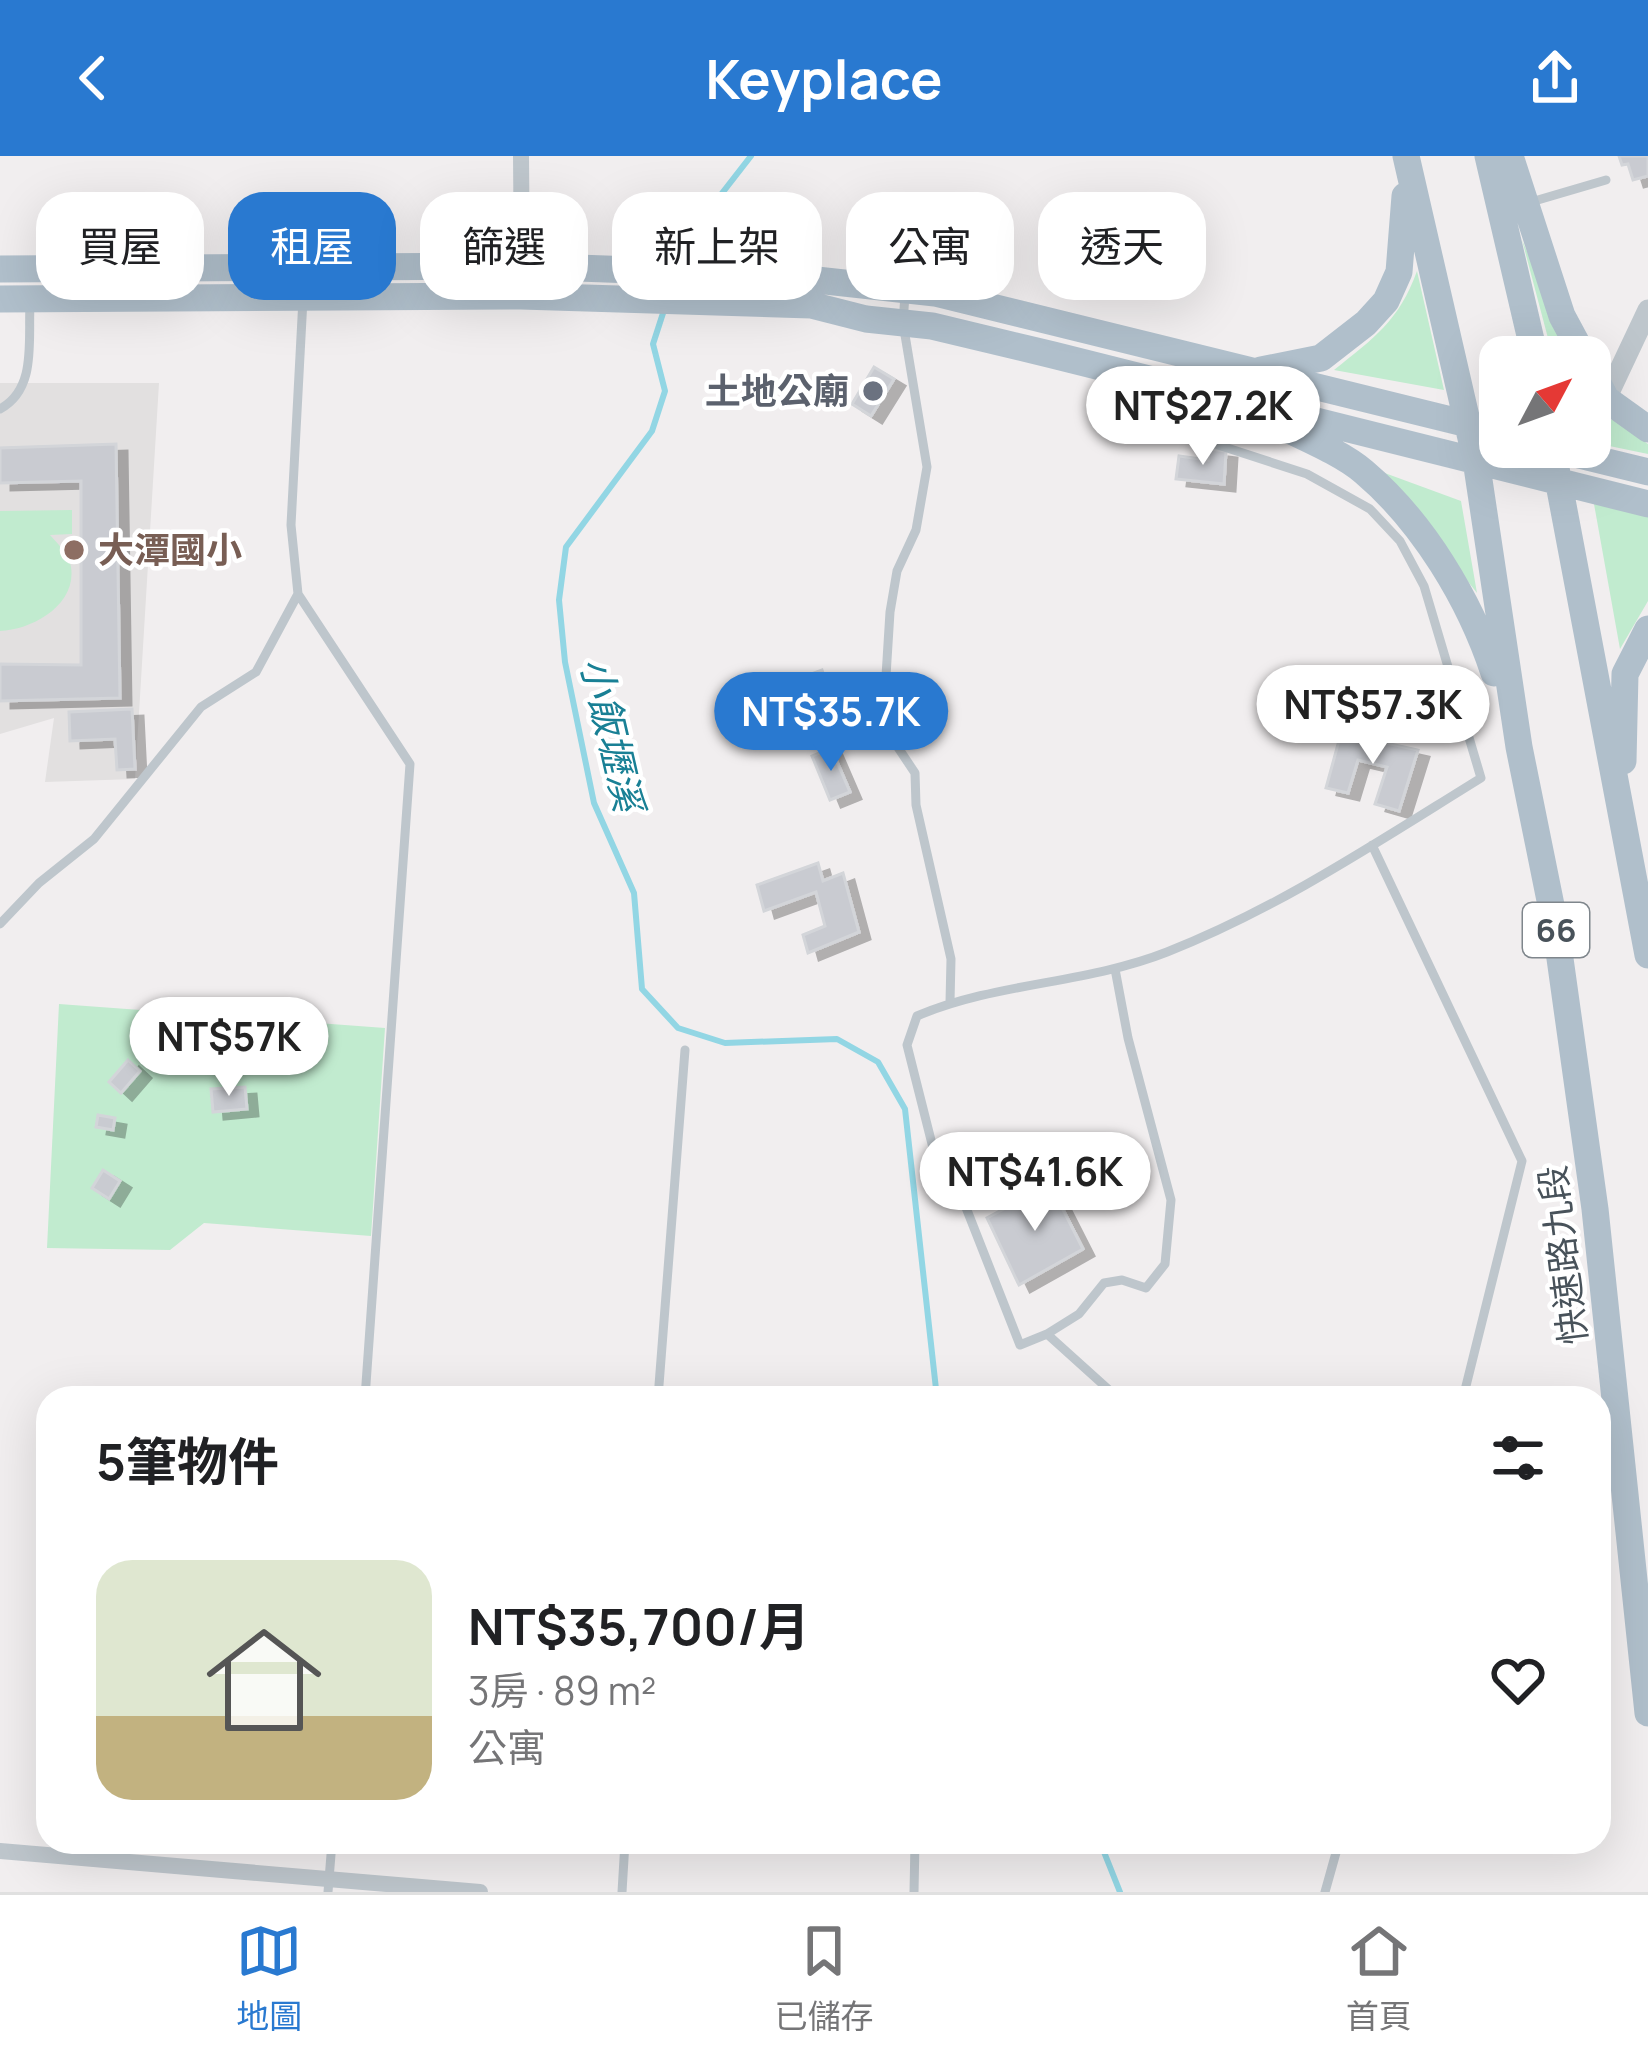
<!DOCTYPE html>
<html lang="zh-TW">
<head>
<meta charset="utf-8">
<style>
	:root { --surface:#fff; --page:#f2f2f2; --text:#202124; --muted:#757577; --line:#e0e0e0; --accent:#2979d0 }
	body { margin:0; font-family:Manrope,"Noto Sans TC",sans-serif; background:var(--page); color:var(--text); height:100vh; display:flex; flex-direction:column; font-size:45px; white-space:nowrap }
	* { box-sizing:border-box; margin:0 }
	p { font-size:39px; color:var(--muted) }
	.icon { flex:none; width:66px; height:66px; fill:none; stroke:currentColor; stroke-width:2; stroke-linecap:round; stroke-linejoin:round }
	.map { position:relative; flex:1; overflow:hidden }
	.drawer { position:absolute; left:36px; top:1230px; width:1575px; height:468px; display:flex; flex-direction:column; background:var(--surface); border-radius:36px; box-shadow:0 12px 48px #0002 }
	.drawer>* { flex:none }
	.hud { position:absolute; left:36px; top:36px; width:1578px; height:108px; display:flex; gap:24px }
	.needle { width:78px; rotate:49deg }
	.tools { position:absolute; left:1479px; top:180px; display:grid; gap:24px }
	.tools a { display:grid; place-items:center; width:132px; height:132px; border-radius:24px; background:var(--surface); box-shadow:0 12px 48px #0002; font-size:60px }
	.price { position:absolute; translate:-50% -102px; padding:0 27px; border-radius:42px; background:#fff; color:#222; font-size:39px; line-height:78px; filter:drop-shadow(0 3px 6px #0008) }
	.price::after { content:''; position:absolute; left:50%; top:72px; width:36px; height:27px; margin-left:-18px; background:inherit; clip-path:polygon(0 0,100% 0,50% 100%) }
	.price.current { background:var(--accent); color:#fff }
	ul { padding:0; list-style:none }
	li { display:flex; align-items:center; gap:36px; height:300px; padding:0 60px }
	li+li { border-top:3px solid var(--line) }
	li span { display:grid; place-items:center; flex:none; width:336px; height:240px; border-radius:36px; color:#555 }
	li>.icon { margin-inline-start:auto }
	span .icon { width:144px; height:144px; fill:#fffc; stroke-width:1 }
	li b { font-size:51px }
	h2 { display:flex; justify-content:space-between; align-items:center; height:144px; padding:0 60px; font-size:51px }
	.pill { padding:0 42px; border-radius:36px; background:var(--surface); box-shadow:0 12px 48px #0002; font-size:42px; line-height:108px }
	.pill.current { background:var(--accent); color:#fff }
	header { display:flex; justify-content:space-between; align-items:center; height:156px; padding:0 60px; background:var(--accent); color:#fff; font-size:54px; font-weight:700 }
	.dock { display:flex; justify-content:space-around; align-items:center; height:168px; border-top:3px solid var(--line); background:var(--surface); font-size:33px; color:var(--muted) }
	.dock a { display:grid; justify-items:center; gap:6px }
	.dock .current { color:var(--accent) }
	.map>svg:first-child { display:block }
	.education { fill:#e2e0e0 }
	.green { fill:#c1ebcf }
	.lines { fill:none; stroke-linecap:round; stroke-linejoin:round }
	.stream { stroke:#92d6e4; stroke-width:6 }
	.building { fill:#c9cbd1; stroke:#d3d5d9; stroke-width:3; filter:url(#shadow) }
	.service { stroke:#bec6cc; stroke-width:9 }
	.minor { stroke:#bec6cc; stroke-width:16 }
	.tertiary { stroke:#bec6cc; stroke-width:21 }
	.primary { stroke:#b0bfcb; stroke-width:27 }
	.worship-dot { fill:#6b7280; stroke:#fff; stroke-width:4.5 }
	.education-dot { fill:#8d6e63; stroke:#fff; stroke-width:4.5 }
	.labels { text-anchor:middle; stroke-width:9; stroke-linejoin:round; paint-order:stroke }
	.shield { fill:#fff; stroke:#7f868c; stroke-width:3 }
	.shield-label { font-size:33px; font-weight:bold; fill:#48525a }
	.worship-label { font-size:36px; font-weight:bold; fill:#5b616d; stroke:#fff; text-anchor:end }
	.education-label { font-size:36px; font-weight:bold; fill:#785e54; stroke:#fff; text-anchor:start }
	.street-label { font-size:36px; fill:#48525a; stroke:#fff }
	.water-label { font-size:39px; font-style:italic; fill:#198095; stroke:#fff }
</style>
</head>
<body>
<header><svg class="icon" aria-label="back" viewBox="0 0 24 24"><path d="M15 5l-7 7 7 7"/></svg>Keyplace<svg class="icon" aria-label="share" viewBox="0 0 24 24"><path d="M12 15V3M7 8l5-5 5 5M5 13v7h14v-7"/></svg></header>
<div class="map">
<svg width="1648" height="1736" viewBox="0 0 1648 1736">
	<defs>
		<filter id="shadow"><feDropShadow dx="11" dy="7" stdDeviation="0" flood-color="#0004"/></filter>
	</defs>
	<rect width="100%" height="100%" fill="#f1eeef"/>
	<path class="education" d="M0 227H159L135 623 45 626 54 562 0 578Z"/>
	<path class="green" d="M1522 84 1573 201H1553Z
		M1417 115 1444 234 1334 214C1374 182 1399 165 1417 115Z
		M1612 263 1648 288V298L1590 286Z
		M1382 316 1461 345 1477 437Z
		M1594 348 1648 358V445L1620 493Z
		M72 354V378L50 379C58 388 69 398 71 411 77 449 32 474 0 475V355Z
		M59 848 385 872 371 1080 204 1067 170 1094 47 1092Z"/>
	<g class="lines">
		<path class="stream" d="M678 110 688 81 751 0
			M665 151 653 188 665 235 652 275 566 391 559 444 565 506 594 647 634 737 642 833 678 872 725 887 837 883 878 906 905 953 937 1242
			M1100 1686 1120 1736"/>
	</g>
	<path class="building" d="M1619 0H1648V20L1633 24 1628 8 1622 9Z
		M874 211 894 223 871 260 852 248Z
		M116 288 120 542 0 545V508L81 509V325L0 327V292Z
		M1209 293 1226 295 1224 328 1176 323 1179 300 1208 304Z
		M822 514 838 564 817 572 801 522Z
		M132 553 135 613 117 614 115 583 70 585 69 556Z
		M1341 577 1418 594 1399 655 1375 648 1387 611 1358 604 1348 637 1326 632Z
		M831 592 850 636 830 644 812 600Z
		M818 707 823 725 843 717 859 776 808 797 803 779 825 770 816 736 764 755 757 729Z
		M128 904 140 915 121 937 109 926Z
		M245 931 247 953 213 956 211 933Z
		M98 959 115 962 113 974 96 971Z
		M103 1014 120 1025 109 1043 92 1032Z
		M1050 1028 1083 1093 1019 1129 987 1062Z"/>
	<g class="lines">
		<path class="service" d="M1531 46 1606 24
			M905 139 903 167 927 311 916 374 897 415 890 456 884 552 893 584 915 617 916 649 951 803 950 846
			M303 143 291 369 298 438 410 608 365 1242
			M0 253C37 233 28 185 30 148
			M1372 689 1522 1005 1463 1242
			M0 768 39 727 94 683 201 551 256 516 298 438
			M1047 1178 1079 1158 1104 1127 1122 1124 1146 1132 1165 1108 1171 1044 1128 882 1115 813
			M658 1242 685 894
			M1118 1242 1047 1178 1020 1189 952 1016 933 992 907 889 917 860C997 826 1086 828 1167 796 1279 752 1379 685 1481 622L1424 430 1400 385 1370 353 1307 318 1212 287 1154 260 1120 225
			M328 1736 332 1686
			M622 1736 625 1686
			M914 1736 915 1686
			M1325 1736 1339 1686"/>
		<path class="minor" d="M521 0 522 115
			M0 1695 480 1736"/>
		<path class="tertiary" d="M1590 258 1606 243 1648 154"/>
		<path class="primary" d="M1406 0 1476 304 1519 591 1556 774 1595 1053 1648 1557
			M1488 0 1535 201
			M1510 0 1562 160 1584 201
			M0 113 523 110 771 119 935 137 1500 276
			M0 143 521 140 811 149 866 163 932 170 1053 199 1648 348
			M1590 212 1606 243 1648 273
			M1261 214 1321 202 1366 167 1386 145 1399 116 1405 40
			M1257 258C1289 276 1337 293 1364 316 1423 366 1470 444 1494 517
			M1546 291 1648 316
			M1552 291 1648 799
			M1623 605 1625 518 1648 473"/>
	</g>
	<circle class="worship-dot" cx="873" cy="235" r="12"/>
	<circle class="education-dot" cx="74" cy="394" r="12"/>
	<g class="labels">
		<rect class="shield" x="1523" y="747" width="66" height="54" rx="9"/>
		<g class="shield-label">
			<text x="1556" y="786">66</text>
		</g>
		<g class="worship-label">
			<text x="849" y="248">土地公廟</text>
		</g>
		<g class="education-label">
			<text x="98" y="407">大潭國小</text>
		</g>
		<g class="street-label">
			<text transform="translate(1563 1099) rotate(-97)" y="13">快速路九段</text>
		</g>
		<g class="water-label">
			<text transform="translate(612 578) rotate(77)" y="14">小飯壢溪</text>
		</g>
	</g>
</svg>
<div class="tools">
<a><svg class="needle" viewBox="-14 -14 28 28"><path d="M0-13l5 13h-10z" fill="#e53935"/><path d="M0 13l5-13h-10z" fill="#757577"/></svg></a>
</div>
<b class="price" style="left:1203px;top:312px">NT$27.2K</b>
<b class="price" style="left:1373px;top:611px">NT$57.3K</b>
<b class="price current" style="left:831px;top:618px">NT$35.7K</b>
<b class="price" style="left:229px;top:943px">NT$57K</b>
<b class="price" style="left:1035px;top:1078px">NT$41.6K</b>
<div class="hud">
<a class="pill">買屋</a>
<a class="pill current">租屋</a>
<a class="pill">篩選</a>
<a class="pill">新上架</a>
<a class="pill">公寓</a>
<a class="pill">透天</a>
</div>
<section class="drawer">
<h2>5筆物件<svg class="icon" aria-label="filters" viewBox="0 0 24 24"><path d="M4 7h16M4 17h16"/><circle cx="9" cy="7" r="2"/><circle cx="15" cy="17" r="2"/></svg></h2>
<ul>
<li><span style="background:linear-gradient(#dfe7d0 65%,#c2b280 0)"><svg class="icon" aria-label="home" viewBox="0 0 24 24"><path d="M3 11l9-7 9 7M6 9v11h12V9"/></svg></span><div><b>NT$35,700/月</b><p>3房 · 89 m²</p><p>公寓</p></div><svg class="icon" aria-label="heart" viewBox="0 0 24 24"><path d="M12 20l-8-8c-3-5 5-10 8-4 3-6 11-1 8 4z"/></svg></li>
</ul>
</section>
</div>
<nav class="dock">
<a class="current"><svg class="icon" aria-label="map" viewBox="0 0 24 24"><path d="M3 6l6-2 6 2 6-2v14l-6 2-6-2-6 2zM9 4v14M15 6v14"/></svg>地圖</a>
<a><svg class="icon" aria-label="saved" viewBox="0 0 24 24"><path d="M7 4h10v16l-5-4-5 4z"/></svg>已儲存</a>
<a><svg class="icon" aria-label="home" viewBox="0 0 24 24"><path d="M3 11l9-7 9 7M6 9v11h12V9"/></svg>首頁</a>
</nav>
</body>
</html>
